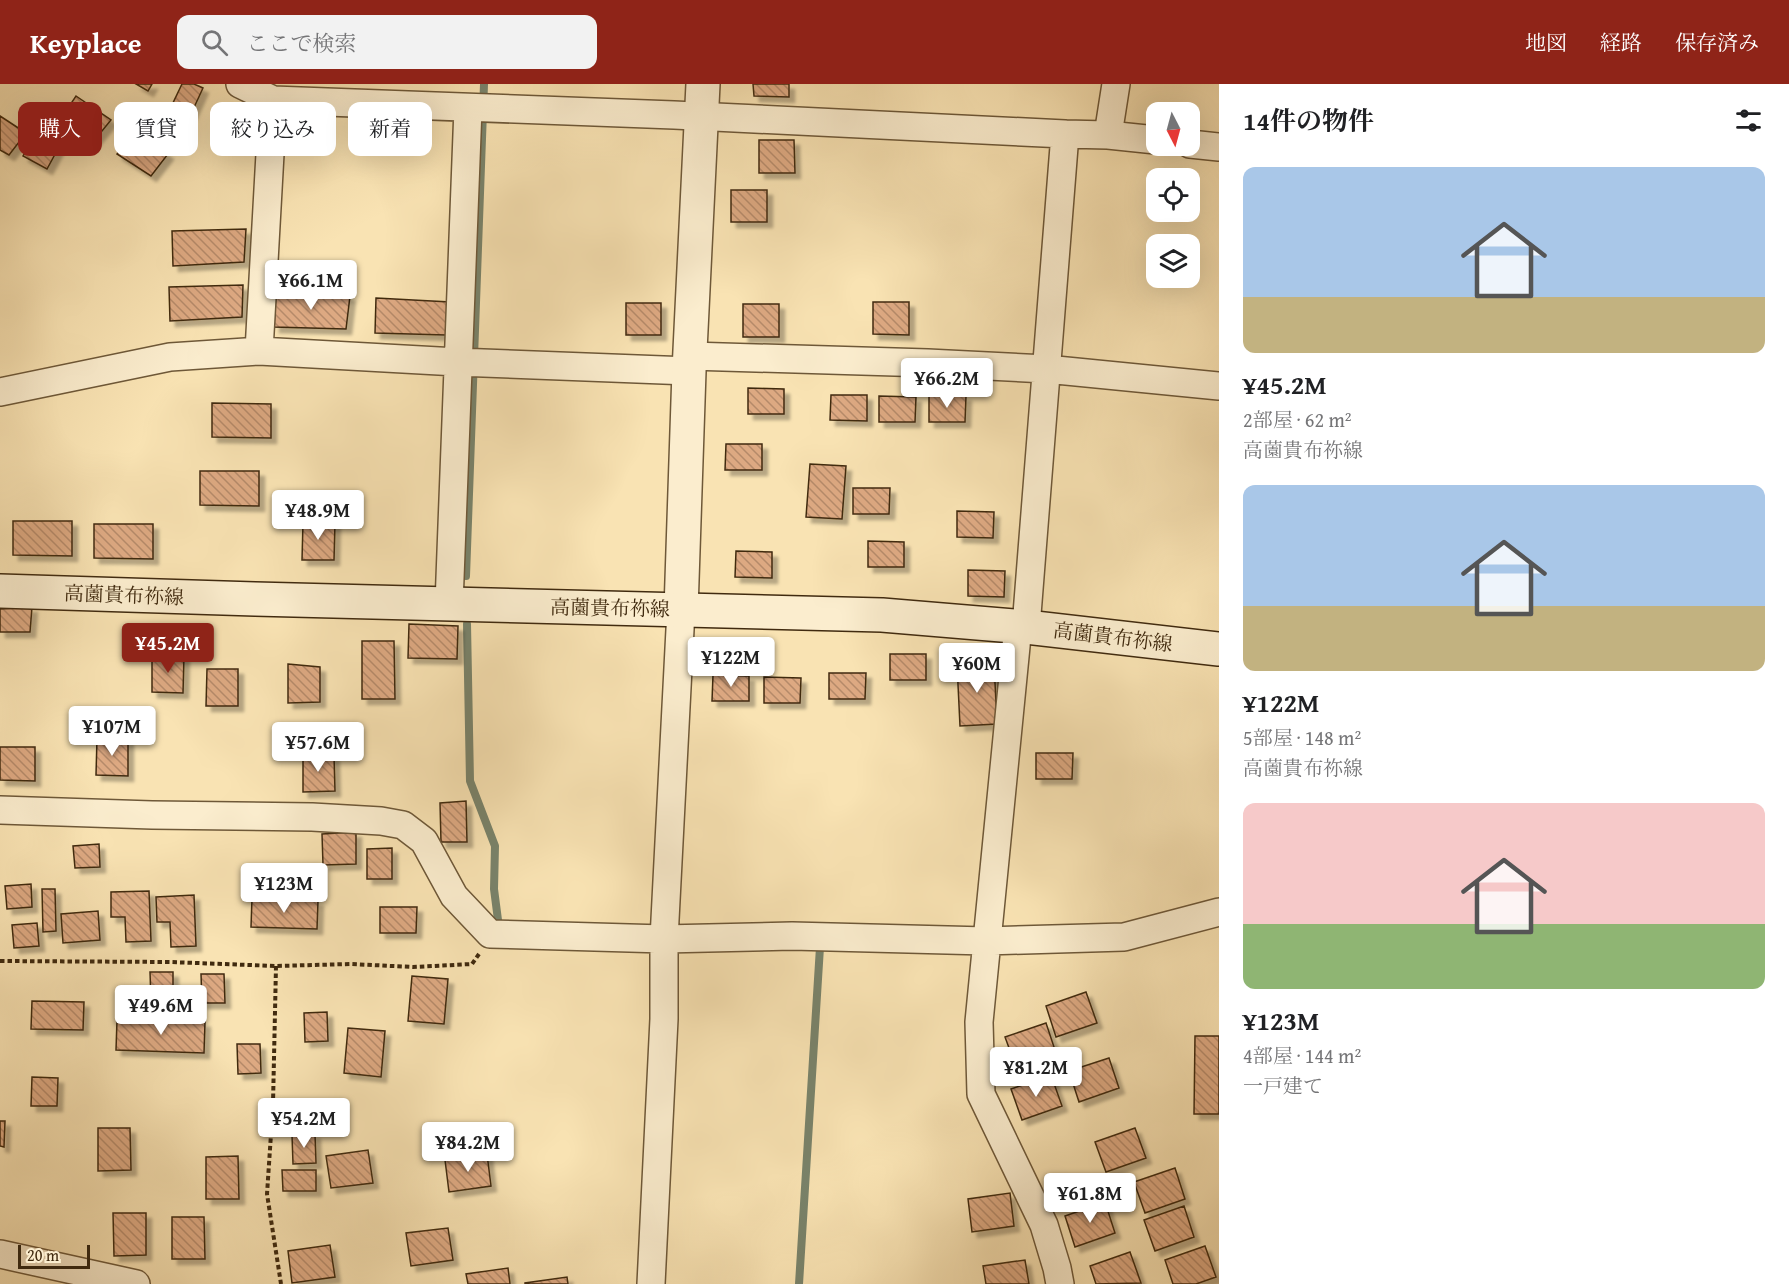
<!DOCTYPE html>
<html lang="ja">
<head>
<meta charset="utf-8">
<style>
	:root { --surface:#fff; --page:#f2f2f2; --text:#202124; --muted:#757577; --accent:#8f2418 }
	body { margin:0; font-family:"Gentium Book Plus","Noto Serif JP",serif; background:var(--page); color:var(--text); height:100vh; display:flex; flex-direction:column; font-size:22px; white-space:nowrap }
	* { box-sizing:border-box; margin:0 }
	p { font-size:20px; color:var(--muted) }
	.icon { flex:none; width:33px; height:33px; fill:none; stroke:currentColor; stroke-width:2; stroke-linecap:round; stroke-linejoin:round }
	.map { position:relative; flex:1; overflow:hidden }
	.side { display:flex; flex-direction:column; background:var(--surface); width:570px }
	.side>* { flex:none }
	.hud { position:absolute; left:18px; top:18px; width:570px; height:54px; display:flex; gap:12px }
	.needle { width:39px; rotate:174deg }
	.controls { position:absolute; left:1146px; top:18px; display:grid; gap:12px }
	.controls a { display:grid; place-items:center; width:54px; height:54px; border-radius:12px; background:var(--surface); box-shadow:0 6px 24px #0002; font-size:30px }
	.scale { position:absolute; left:18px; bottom:15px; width:72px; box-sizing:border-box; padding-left:6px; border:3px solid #402a0f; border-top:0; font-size:16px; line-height:21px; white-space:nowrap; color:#402a0f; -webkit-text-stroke:4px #fbedce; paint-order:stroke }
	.price { position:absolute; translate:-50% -51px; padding:0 14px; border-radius:6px; background:#fff; color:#222; font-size:20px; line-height:39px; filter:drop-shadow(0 2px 3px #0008) }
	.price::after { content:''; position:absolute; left:50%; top:36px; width:18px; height:14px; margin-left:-9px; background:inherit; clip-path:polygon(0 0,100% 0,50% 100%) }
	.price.selected { background:var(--accent); color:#fff }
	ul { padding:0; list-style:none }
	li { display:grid; align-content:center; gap:12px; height:318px; padding:0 24px }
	li span { display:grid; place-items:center; height:186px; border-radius:12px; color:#555 }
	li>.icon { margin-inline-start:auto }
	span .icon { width:108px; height:108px; fill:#fffc; stroke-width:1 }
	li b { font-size:26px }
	h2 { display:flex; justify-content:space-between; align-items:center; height:72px; padding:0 24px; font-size:26px }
	.chip { padding:0 21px; border-radius:12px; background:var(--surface); box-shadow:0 6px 24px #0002; font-size:21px; line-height:54px }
	.chip.selected { background:var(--accent); color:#fff }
	header { display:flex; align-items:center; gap:36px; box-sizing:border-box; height:84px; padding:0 30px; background:var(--accent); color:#fff }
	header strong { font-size:28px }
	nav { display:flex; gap:33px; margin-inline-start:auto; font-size:21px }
	.search { width:420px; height:54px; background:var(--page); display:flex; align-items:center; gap:15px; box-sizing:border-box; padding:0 21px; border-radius:12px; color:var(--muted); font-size:22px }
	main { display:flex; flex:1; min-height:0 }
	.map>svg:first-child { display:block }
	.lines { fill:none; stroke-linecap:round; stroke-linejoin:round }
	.stream { stroke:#79836b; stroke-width:8 }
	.building { fill:url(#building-back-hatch); stroke:#402a0f; stroke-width:1.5; filter:url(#shadow) }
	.minor-casing { stroke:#6e5838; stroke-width:30 }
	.tertiary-casing { stroke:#6e5838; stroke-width:36 }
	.secondary-casing { stroke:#402a0f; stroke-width:36 }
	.path { stroke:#402a0f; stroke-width:4; stroke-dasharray:4.5 3; stroke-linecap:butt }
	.minor { stroke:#fbedce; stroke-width:27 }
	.tertiary { stroke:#fbedce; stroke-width:33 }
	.secondary { stroke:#fbedce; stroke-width:33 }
	.labels { text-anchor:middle; stroke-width:4.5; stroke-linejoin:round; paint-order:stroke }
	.street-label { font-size:20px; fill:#402a0f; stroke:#fbedce }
</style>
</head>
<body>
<header>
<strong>Keyplace</strong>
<div class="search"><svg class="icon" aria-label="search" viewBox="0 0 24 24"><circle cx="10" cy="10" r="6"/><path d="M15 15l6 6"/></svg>ここで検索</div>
<nav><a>地図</a><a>経路</a><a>保存済み</a></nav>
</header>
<main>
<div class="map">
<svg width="1219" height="1200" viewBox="0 0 1219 1200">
	<defs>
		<pattern id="building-back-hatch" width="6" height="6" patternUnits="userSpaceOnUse" patternTransform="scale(1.5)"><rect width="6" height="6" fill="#dda982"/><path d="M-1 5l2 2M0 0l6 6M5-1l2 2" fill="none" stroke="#b58a69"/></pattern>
		<filter id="shadow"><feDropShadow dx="5.5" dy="5.5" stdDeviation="1.5" flood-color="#0004"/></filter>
	</defs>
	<rect width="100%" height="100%" fill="#f9e3b3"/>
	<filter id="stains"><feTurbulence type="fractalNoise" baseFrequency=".00333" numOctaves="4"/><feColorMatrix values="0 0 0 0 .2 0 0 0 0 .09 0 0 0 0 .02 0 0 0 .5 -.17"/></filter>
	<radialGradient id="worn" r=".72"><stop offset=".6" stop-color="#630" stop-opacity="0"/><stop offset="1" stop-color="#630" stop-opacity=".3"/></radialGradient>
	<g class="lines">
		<path class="stream" d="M466 492 484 0
			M467 540 470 697 495 762 494 805 498 836
			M799 1200 820 863H815"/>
	</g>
	<path class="building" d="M136 0H152L148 7Z
		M182 0H194L203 4 191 30 172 21Z
		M753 0H789V13L754 12Z
		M76 12 111 36 93 58 60 36Z
		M0 32 26 49 9 71 0 66Z
		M134 47 168 70 151 92 117 70Z
		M37 48 60 61 47 85 23 72Z
		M759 56H794L795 89H759Z
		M731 106H767V138H731Z
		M246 145 244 178 173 182 172 147Z
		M243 201 242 233 170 237 169 203Z
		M276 208 350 212 346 245 274 243Z
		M376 214 450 218 446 251 375 249Z
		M873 218H909V251L873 250Z
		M626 219H661V251H626Z
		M743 220H779V253H743Z
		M748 304 784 305V330H748Z
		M831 311H867V337L830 336Z
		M879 312 916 313 915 338H879Z
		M929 312H966L965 338H929Z
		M212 319 271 320V354L212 353Z
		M726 360H762V386H725Z
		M810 380 846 382 842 435 806 433Z
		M200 387H259V422L200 421Z
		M853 404H890L889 430H853Z
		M957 427 994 428 993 454 957 453Z
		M13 437H72V472L13 471Z
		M303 438 335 439 334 476H302Z
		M94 440H153V475L94 474Z
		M868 457 904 458V483H868Z
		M736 467 772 468V494L735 493Z
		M968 486 1005 487 1004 513 968 512Z
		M32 523 30 548H0V525Z
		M409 540 458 542 457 575 408 574Z
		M362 557H394L395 615H362Z
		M890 570H926V596H890Z
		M152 571 184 572 183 609 152 608Z
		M994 578 997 640 960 642 957 580Z
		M288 580 320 583V618L288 619Z
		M207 585H238V622H206Z
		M829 589H866L865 615H829Z
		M713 591 749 592V617H712Z
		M764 593 801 594 800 619H764Z
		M97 654 128 655V692L96 691Z
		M0 663H35V697L0 696Z
		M303 669 334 672 335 707 303 708Z
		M1036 669H1073L1072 695H1036Z
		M466 717 467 758H441L440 719Z
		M356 748V780L323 781 322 750Z
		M99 760 100 783 75 784 73 762Z
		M392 764V795H367V765Z
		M31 800 32 823 7 825 5 802Z
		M42 805H55L56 847 43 848Z
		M149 807 151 857 126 858 125 833H111V808Z
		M194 811 196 862 171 863 170 838H157L156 813Z
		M252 814 318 817 317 845 251 843Z
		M380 823H417L416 849H380Z
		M98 827 100 856 63 859 61 830Z
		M37 839 39 862 14 864 12 841Z
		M150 888H173V917H151Z
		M201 890H224L225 919H202Z
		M412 892 448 895 444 940 408 937Z
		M1086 908 1097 939 1056 953 1046 922Z
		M32 917 84 918 83 946 31 945Z
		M327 928 328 957 305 958 304 929Z
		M117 936 205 938 204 969 116 966Z
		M1046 939 1056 969 1016 983 1005 953Z
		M348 944 385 947 381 993 344 989Z
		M1195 952H1219V1030H1194Z
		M237 960H260L261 989 238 990Z
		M1109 974 1119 1004 1079 1018 1069 987Z
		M1051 991 1062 1022 1022 1036 1011 1005Z
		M32 993 58 994 57 1022H31Z
		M0 1037H5L4 1063 0 1062Z
		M98 1044H130L131 1086 98 1087Z
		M1135 1044 1146 1074 1106 1088 1095 1058Z
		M315 1050 316 1079 293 1080 292 1051Z
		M368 1066 373 1099 331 1104 326 1072Z
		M487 1070 491 1102 449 1108 445 1076Z
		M238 1072 239 1115H206V1073Z
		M1175 1084 1185 1115 1145 1129 1134 1098Z
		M282 1086H316V1107H283Z
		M1010 1109 1014 1142 972 1148 968 1115Z
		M1105 1118 1115 1149 1075 1163 1065 1132Z
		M1184 1122 1194 1153 1155 1167 1144 1136Z
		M113 1129H146V1171L114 1172Z
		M172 1133H204L205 1175H172Z
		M448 1144 453 1176 411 1182 406 1149Z
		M330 1161 335 1193 292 1199 288 1167Z
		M1205 1162 1216 1193 1196 1200H1173L1165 1176Z
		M1130 1168 1141 1199 1096 1200 1090 1182Z
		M1025 1176 1029 1200H986L983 1182Z
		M508 1184 510 1200H468L466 1190Z
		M567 1193 568 1200H525V1199Z"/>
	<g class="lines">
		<defs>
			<path id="minor" d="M240 0 273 16 674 31 1065 50 1108 51 1156 56
				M1108 51 1116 0
				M1190 60 1219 63
				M259 267 273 16
				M690 272 928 279 1046 285 1219 302
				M0 308 170 273 259 267 457 278 689 287
				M449 520 468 24
				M1018 542 979 938 981 1010 1044 1141 1057 1184 1060 1200
				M1026 543 1065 50
				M0 726 152 731 312 733 381 737 403 741 424 757 454 812 490 850 664 855 792 852 986 857 1124 853 1219 828
				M0 1170 136 1200
				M651 1200 664 935V855L681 526"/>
			<path id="tertiary" d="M681 526 689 287 703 0"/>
			<path id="secondary" d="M0 507 255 515 882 531 1026 543 1219 565"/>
		</defs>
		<use href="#minor" class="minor-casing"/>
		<use href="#tertiary" class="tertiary-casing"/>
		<use href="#secondary" class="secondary-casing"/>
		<path class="path" d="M0 877 170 878 276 882 351 880 413 883 472 880 479 870
			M276 882 273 1020 267 1110 281 1200"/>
		<use href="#minor" class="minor"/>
		<use href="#tertiary" class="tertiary"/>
		<use href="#secondary" class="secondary"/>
	</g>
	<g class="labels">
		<g class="street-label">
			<text transform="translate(124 511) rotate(2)" y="7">高薗貴布祢線</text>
			<text transform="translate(610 524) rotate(1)" y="7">高薗貴布祢線</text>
			<text transform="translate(1113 553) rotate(7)" y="7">高薗貴布祢線</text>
		</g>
	</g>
	<rect width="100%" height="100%" filter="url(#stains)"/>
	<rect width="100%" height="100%" fill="url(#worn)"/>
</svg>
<div class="controls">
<a><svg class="needle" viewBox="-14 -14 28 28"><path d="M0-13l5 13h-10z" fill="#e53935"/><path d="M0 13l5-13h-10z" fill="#757577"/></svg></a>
<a><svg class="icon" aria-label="locate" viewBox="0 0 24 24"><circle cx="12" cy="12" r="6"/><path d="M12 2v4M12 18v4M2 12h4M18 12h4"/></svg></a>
<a><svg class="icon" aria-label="layers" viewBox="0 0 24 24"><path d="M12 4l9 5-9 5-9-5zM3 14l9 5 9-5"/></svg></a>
</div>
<div class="scale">20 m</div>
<b class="price" style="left:311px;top:227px">¥66.1M</b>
<b class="price" style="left:947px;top:325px">¥66.2M</b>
<b class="price" style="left:318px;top:457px">¥48.9M</b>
<b class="price selected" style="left:168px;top:590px">¥45.2M</b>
<b class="price" style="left:731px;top:604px">¥122M</b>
<b class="price" style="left:977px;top:610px">¥60M</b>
<b class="price" style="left:112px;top:673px">¥107M</b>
<b class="price" style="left:318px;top:689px">¥57.6M</b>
<b class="price" style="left:284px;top:830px">¥123M</b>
<b class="price" style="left:161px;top:952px">¥49.6M</b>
<b class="price" style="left:1036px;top:1014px">¥81.2M</b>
<b class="price" style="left:304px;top:1065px">¥54.2M</b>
<b class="price" style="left:468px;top:1089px">¥84.2M</b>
<b class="price" style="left:1090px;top:1140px">¥61.8M</b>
<div class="hud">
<a class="chip selected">購入</a>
<a class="chip">賃貸</a>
<a class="chip">絞り込み</a>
<a class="chip">新着</a>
</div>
</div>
<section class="side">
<h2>14件の物件<svg class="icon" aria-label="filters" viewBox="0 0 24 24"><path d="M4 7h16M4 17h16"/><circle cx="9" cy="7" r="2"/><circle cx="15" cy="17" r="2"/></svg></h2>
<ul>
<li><span style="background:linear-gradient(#a9c7e8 70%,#c2b280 0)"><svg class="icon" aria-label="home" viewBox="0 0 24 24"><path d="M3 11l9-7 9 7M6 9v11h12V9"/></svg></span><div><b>¥45.2M</b><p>2部屋 · 62 m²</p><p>高薗貴布祢線</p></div></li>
<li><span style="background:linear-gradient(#a9c7e8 65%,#c2b280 0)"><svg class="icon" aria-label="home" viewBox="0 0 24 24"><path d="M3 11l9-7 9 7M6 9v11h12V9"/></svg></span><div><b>¥122M</b><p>5部屋 · 148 m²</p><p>高薗貴布祢線</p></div></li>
<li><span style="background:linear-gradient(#f6c9c9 65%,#8fb573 0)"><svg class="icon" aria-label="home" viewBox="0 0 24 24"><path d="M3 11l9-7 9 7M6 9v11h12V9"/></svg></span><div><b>¥123M</b><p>4部屋 · 144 m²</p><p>一戸建て</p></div></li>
</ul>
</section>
</main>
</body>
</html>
